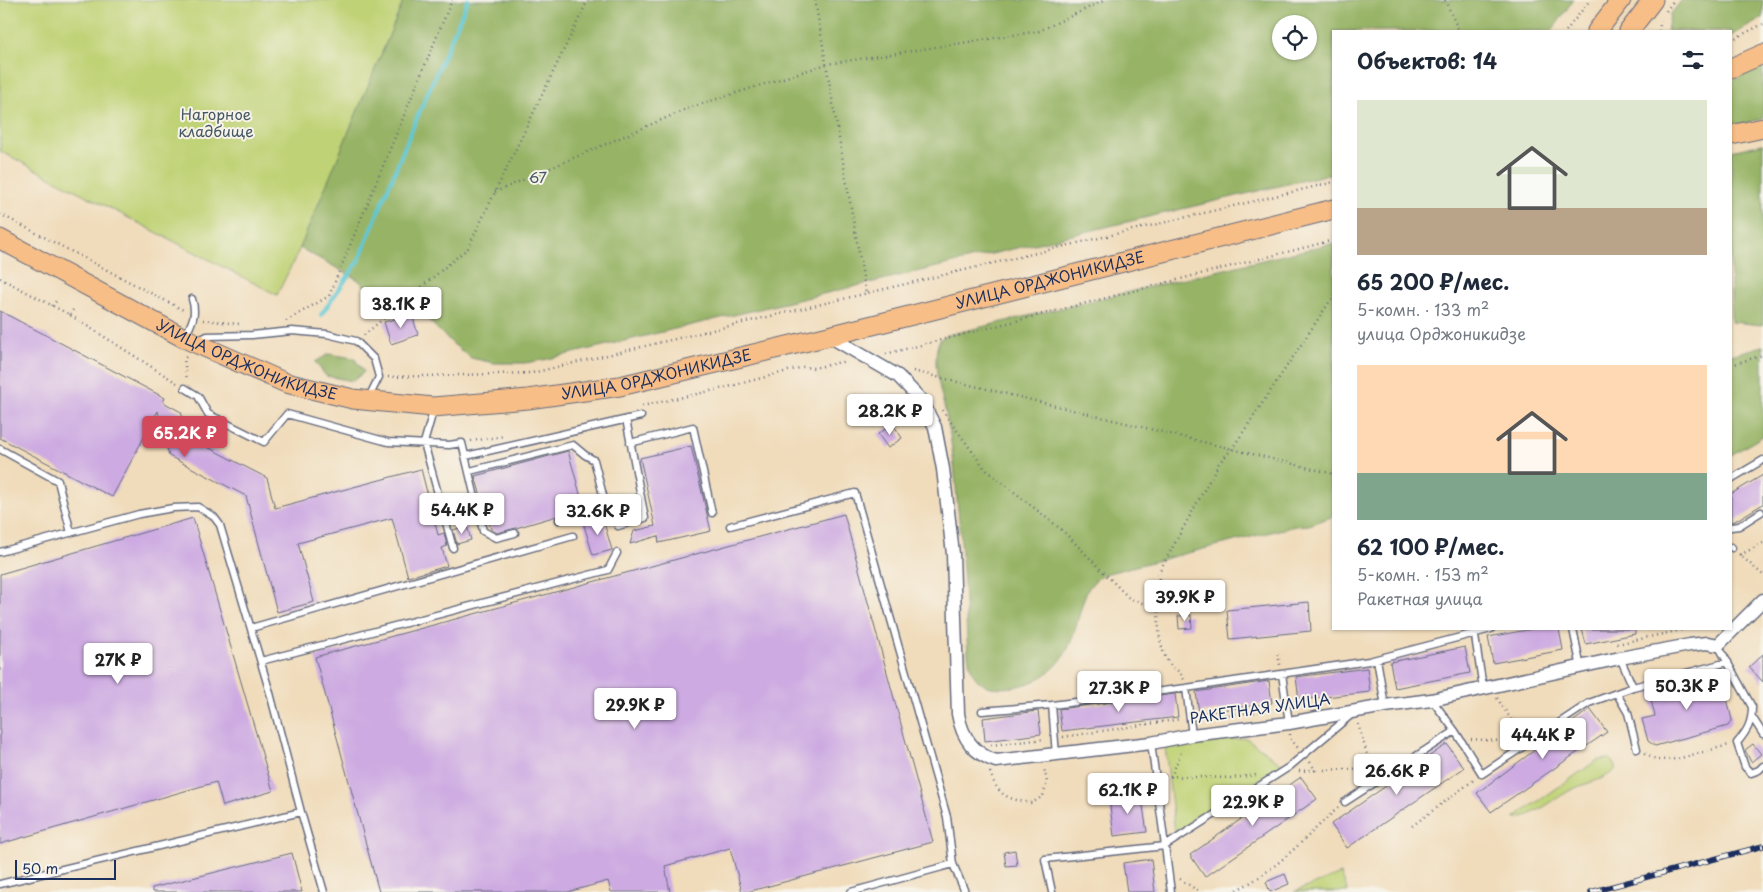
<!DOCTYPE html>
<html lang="ru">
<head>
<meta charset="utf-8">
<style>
	:root { --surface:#fff; --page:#f2f2f3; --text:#1f2937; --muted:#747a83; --accent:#d1495b }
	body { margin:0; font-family:"Playpen Sans",sans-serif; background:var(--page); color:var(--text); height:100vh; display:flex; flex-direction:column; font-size:19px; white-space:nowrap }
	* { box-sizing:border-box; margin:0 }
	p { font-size:16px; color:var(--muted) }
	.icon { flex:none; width:28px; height:28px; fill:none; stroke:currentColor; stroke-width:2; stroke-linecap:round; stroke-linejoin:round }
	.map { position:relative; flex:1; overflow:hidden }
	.side { position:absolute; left:1332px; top:30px; width:400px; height:600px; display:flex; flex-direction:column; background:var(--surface); border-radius:0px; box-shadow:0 1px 4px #0004 }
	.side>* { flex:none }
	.controls { position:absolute; left:1272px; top:15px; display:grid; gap:10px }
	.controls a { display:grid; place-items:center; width:45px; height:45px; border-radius:50%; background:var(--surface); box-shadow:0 1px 4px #0004; font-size:25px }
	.scale { position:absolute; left:15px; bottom:12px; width:101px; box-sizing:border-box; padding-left:5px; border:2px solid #1b2f5e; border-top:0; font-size:14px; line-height:18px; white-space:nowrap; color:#1b2f5e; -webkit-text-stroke:4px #f7f3e8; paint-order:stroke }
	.price { position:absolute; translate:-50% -42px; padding:0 11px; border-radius:5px; background:#fff; color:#222; font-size:16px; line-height:32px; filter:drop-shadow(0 1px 2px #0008) }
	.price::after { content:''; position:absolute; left:50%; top:30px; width:15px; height:11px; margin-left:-8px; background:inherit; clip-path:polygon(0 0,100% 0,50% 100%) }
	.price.current { background:var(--accent); color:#fff }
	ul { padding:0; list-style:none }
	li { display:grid; align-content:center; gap:10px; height:265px; padding:0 25px }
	li span { display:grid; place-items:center; height:155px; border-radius:0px; color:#555 }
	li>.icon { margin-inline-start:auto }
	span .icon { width:90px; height:90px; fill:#fffc; stroke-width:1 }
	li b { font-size:21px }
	h2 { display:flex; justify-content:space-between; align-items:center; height:60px; padding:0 25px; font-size:21px }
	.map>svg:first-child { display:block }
	.green { fill:#bfd275; stroke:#6d806a }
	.forest { fill:#97b466; stroke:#597262; fill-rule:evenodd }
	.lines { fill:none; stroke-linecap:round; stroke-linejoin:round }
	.stream { stroke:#5cc8d5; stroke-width:4 }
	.building { fill:#cdabe2 }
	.lane-casing { stroke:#666b7e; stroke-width:9 }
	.street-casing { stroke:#666b7e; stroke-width:15 }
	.primary-casing { stroke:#666b7e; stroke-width:21 }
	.path { stroke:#666b7e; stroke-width:2.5; stroke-dasharray:1 4; stroke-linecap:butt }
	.lane { stroke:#fff; stroke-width:6 }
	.street { stroke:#fff; stroke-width:12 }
	.primary { stroke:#f7be87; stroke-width:19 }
	.rail-casing { stroke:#1b2f5e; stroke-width:5.5 }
	.rail { stroke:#f7f3e8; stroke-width:4; stroke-dasharray:11; stroke-linecap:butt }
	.labels { text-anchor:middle; stroke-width:4; stroke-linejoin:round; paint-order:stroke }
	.park-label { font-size:15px; fill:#445864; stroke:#f7f3e8 }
	.street-label { font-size:15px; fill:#1b2f5e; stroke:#f7f3e8 }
</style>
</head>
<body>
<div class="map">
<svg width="1763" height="892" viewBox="0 0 1763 892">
	<rect width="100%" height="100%" fill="#f7f3e8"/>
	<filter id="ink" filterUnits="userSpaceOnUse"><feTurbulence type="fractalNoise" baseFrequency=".02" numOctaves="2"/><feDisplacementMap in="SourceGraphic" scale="10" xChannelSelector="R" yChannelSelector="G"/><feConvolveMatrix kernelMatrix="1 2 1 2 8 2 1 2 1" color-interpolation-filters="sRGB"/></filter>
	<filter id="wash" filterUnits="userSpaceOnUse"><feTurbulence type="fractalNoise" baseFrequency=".0096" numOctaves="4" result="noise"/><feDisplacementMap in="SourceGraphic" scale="20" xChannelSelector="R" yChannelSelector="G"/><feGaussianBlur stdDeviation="1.12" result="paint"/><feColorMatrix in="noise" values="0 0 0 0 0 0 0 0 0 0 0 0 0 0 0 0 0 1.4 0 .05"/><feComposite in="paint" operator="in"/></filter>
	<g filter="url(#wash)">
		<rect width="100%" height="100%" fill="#f0dbba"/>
		<path class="green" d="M0 0H404L300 248 277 295 0 151Z
			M1246 738 1284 765 1175 832 1165 746Z
			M1606 759H1610L1615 766V770C1603 781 1587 782 1573 789 1557 796 1531 820 1514 818L1596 761Z
			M1341 874 1348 892H1294Z"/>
		<path class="forest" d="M404 0H1573L1552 31H1334V173L548 359 525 363H494L471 358 453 344 420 312 397 305 373 294 357 279 300 248ZM1281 24H1309V51H1281Z
			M1682 0H1763V18L1731 36V31H1667L1670 15Z
			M1763 65V119L1731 126V81Z
			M1763 144V325L1731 322V151Z
			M1334 243V516L1309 525 1295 526 1104 574C1100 577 1095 580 1092 584 1085 592 1083 602 1080 612 1072 642 1066 665 1036 680 1022 687 1007 689 991 687 974 683 971 671 968 656 965 604 963 552 957 500 955 472 952 442 946 414 941 391 930 361 940 339L948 335Z
			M1763 346V436L1731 455V355Z
			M329 354 354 358 364 372 353 381 326 376 315 362Z"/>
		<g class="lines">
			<path class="stream" d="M321 315 358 262 410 134 468 0"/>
		</g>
		<g id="blocks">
			<path class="building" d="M0 311 165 398 163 402 181 412 188 437 267 478 275 508 421 469 438 535 444 533 447 546 442 548 447 566 408 577 392 518 298 543 314 602 277 612 246 496 169 456 158 411 112 497 0 438Z
				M412 314 418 335 391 344 384 322Z
				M893 424 902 438 888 448 878 434Z
				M691 446 711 531 659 543 658 536 630 544 634 531 655 526 640 458Z
				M568 451 584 508 516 528 497 533 491 529 475 476Z
				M1763 475V504L1735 521 1731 522V494Z
				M844 514 933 842 747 892H742L730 848 665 866 670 892H611L608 881 568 892H379L315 657Z
				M602 516 612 550 593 555 583 522Z
				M193 518 273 791 223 806 216 782 0 844V574Z
				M467 526 471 540 457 544 453 530Z
				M1309 602 1311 631 1230 639 1227 610Z
				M1191 615 1192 628 1179 629 1178 616Z
				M1533 629H1559L1563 650 1493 663 1488 637Z
				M1582 629H1635V634L1586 644Z
				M1465 647 1470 673 1395 688 1390 662Z
				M1763 654V682L1749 667Z
				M1367 668 1370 692 1299 700 1296 677Z
				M1713 676 1717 692 1725 690 1732 720 1728 726 1655 746 1648 741 1642 719 1655 716 1649 692Z
				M1269 681 1272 703 1199 713 1196 692Z
				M1175 694 1178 717 1062 731 1059 709Z
				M1590 709 1607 732 1491 812 1477 793Z
				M1038 711 1041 734 985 741 983 718Z
				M1447 744 1464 768 1347 848 1331 824Z
				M1753 744 1761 754 1751 762 1745 750Z
				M1301 777 1317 799 1205 877 1190 855Z
				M1141 794 1147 832 1114 836 1109 799Z
				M1015 850 1017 865 1006 866 1004 852Z
				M292 853 302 892H152V888Z
				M1151 859 1155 892H1127L1123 863Z
				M1285 874 1289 884 1270 892 1266 882Z"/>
		</g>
	</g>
	<g filter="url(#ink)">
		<use href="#blocks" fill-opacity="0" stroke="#666b7e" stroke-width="1"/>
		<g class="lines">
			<defs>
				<path id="lane" d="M185 337C192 322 197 315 192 299
					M198 341 207 336 252 335 292 331 327 334 356 341 374 359 379 377 371 393 366 395
					M185 388 198 396 208 414 264 442 287 414 388 442 449 445 462 443 483 531 496 538 515 533
					M433 408 432 415 424 443 453 548
					M630 443 693 427 712 513
					M0 449 58 481 71 533
					M466 456 641 416
					M470 471 573 445 585 455 594 460 606 507 559 520
					M1731 479 1763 460
					M618 526 645 518 626 419
					M730 526 855 493 947 817 953 864 965 892
					M1731 527 1739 526 1761 512
					M1731 547 1732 548
					M0 552 139 514 173 508 198 507 214 517 220 525 270 693 301 812 0 884
					M251 628 573 536
					M1573 629 1581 668
					M1474 630 1483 688
					M1718 645 1752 707C1752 723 1747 731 1737 743L1745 767 1751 773 1759 770 1763 766
					M1620 658 1633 687
					M1377 659 1385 706
					M261 661 608 570 617 553
					M1282 674 1289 723
					M1186 688 1192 735
					M1617 694 1628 713 1637 749
					M1432 700 1455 731
					M1052 705 1056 755
					M982 711 1052 705 1186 688 1369 661 1491 629
					M1752 717 1763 734
					M1151 743 1165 846 1289 767 1351 715
					M1345 802 1455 731 1482 774 1589 703 1633 687 1728 662
					M301 812 324 892
					M851 892 953 864
					M1052 892 1045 859 1165 846 1171 892"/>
				<path id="street" d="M829 336 898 376 922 401 935 427 943 469 953 554 958 714C962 737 973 754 996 761L1151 743 1192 735 1289 723 1385 706 1431 700 1620 658 1690 645 1707 643 1718 645 1763 600"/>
				<g id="primary">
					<path d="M1597 31 1621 0"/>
					<path d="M1629 31 1653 0"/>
					<path d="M1731 68 1763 54"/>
					<path d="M1731 135 1763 128"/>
					<path id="s1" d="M0 239 184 338 286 383 353 399 433 407 528 399 620 386 829 336 1334 209"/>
				</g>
			</defs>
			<use href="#lane" class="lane-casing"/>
			<use href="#street" class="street-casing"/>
			<use href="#primary" class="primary-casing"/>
			<path class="path" d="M815 0 866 294
				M1445 0 1459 31
				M1666 11 1674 0
				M1566 31 1590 0
				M1659 31 1661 17
				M1731 40 1763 24
				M495 192 689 108 827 64 1039 31 1105 0
				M0 214 185 311
				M0 278 70 315 177 383
				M52 306 57 300
				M70 315 74 308
				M203 320 239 324
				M286 321 329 296 452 0
				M364 335 468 248 588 0
				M886 354 1334 240
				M186 357 184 359 187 380
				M1731 365 1763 355
				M913 371 1334 474
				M388 377 532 373 1334 182
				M642 406 724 388 803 367 814 368 846 361
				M942 410 985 469 1062 530 1129 598 1158 609C1159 627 1158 647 1169 663 1174 671 1179 668 1184 680
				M471 441 505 436
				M1739 554 1763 575
				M1740 555 1763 543
				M1158 609 1159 572 1219 463 1232 449 1334 295
				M1617 644 1686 629
				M1278 654 1280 665
				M1497 698 1522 736
				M1199 717 1269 711
				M1358 724 1373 774
				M1290 734V738L1298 748
				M1063 737 1181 719
				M1471 739 1513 742
				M991 745 1045 739
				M1645 753 1657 760 1677 759 1729 745
				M1310 762 1316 771
				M1299 771 1371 768
				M990 772C998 797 1008 799 1032 803L1043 796 1047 782 1044 768
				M1165 776 1232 778 1256 775
				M1171 777 1182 750
				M1412 826 1475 779
				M1180 879 1200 892
				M1232 892C1275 873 1304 838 1338 808"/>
			<use href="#lane" class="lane"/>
			<use href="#street" class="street"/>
			<use href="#primary" class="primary"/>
			<defs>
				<path id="rail" d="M1591 892 1763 846"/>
			</defs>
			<use href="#rail" class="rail-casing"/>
			<use href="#rail" class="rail"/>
		</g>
	</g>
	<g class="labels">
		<g class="park-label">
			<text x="216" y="120">Нагорное<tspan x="216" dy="17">кладбище</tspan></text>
			<text x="538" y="183">67</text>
		</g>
		<g class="street-label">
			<text dy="5" stroke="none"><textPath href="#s1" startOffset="1101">УЛИЦА ОРДЖОНИКИДЗЕ</textPath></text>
			<text dy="5" stroke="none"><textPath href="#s1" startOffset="276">УЛИЦА ОРДЖОНИКИДЗЕ</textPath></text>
			<text dy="5" stroke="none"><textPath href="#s1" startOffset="696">УЛИЦА ОРДЖОНИКИДЗЕ</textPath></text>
			<text transform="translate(1260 709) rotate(-8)" y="5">РАКЕТНАЯ УЛИЦА</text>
		</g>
	</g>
</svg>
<div class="controls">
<a><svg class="icon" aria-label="locate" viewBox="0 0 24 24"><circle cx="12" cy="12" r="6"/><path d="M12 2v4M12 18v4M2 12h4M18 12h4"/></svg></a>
</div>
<div class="scale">50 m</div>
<b class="price" style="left:401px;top:329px">38.1K ₽</b>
<b class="price" style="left:890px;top:436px">28.2K ₽</b>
<b class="price current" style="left:185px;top:458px">65.2K ₽</b>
<b class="price" style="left:462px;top:535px">54.4K ₽</b>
<b class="price" style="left:598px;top:536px">32.6K ₽</b>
<b class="price" style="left:1185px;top:622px">39.9K ₽</b>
<b class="price" style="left:118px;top:685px">27K ₽</b>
<b class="price" style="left:1687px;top:711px">50.3K ₽</b>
<b class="price" style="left:1119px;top:713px">27.3K ₽</b>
<b class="price" style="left:635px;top:730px">29.9K ₽</b>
<b class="price" style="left:1543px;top:760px">44.4K ₽</b>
<b class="price" style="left:1397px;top:796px">26.6K ₽</b>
<b class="price" style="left:1128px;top:815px">62.1K ₽</b>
<b class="price" style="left:1253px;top:827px">22.9K ₽</b>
<section class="side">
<h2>Объектов: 14<svg class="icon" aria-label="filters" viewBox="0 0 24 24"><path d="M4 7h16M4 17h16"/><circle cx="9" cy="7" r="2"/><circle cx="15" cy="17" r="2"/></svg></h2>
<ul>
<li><span style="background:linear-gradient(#dfe7d0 70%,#b9a48a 0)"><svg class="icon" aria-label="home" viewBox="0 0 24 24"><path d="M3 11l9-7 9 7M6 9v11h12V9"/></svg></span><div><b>65 200 ₽/мес.</b><p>5-комн. · 133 m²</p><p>улица Орджоникидзе</p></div></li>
<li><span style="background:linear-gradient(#ffd9b3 70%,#7fa58c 0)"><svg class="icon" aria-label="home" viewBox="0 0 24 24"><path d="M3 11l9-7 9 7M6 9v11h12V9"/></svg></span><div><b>62 100 ₽/мес.</b><p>5-комн. · 153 m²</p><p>Ракетная улица</p></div></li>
</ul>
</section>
</div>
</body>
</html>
